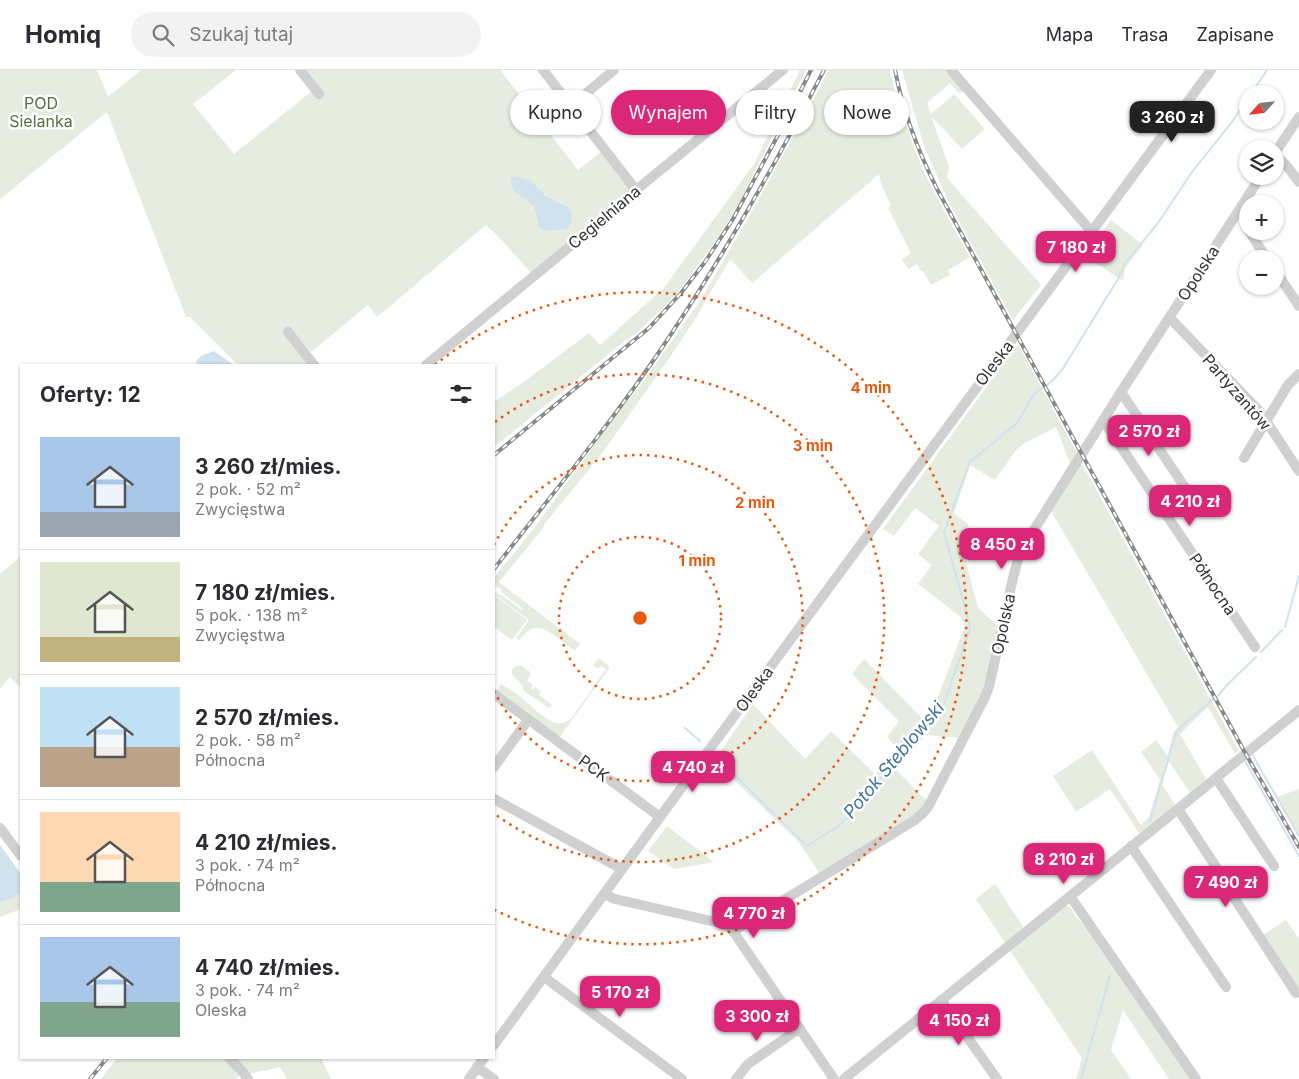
<!DOCTYPE html>
<html lang="pl">
<head>
<meta charset="utf-8">
<style>
	:root { --surface:#fff; --page:#f2f2f3; --text:#2b2b33; --muted:#7c7c81; --line:#e1e1e2; --accent:#db2777 }
	body { margin:0; font-family:Inter,sans-serif; background:var(--page); color:var(--text); height:100vh; display:flex; flex-direction:column; font-size:19px; white-space:nowrap }
	* { box-sizing:border-box; margin:0 }
	p { font-size:16px; color:var(--muted) }
	.icon { flex:none; width:28px; height:28px; fill:none; stroke:currentColor; stroke-width:2; stroke-linecap:round; stroke-linejoin:round }
	.map { position:relative; flex:1; overflow:hidden }
	.drawer { position:absolute; left:20px; top:294px; width:475px; height:695px; display:flex; flex-direction:column; background:var(--surface); border-radius:0px; box-shadow:0 1px 4px #0004 }
	.drawer>* { flex:none }
	.hud { position:absolute; left:510px; top:20px; width:475px; height:45px; display:flex; gap:10px }
	.needle { width:32px; rotate:243deg }
	.fabs { position:absolute; left:1239px; top:15px; display:grid; gap:10px }
	.fabs a { display:grid; place-items:center; width:45px; height:45px; border-radius:50%; background:var(--surface); box-shadow:0 1px 4px #0004; font-size:25px }
	.price { position:absolute; translate:-50% -42px; padding:0 11px; border-radius:10px; background:var(--accent); color:#fff; font-size:16px; line-height:32px; filter:drop-shadow(0 1px 2px #0008) }
	.price::after { content:''; position:absolute; left:50%; top:30px; width:15px; height:11px; margin-left:-8px; background:inherit; clip-path:polygon(0 0,100% 0,50% 100%) }
	.price.current { background:#222; color:#fff }
	ul { padding:0; list-style:none }
	li { display:flex; align-items:center; gap:15px; height:125px; padding:0 20px }
	li+li { border-top:1px solid var(--line) }
	li span { display:grid; place-items:center; flex:none; width:140px; height:100px; border-radius:0px; color:#555 }
	li>.icon { margin-inline-start:auto }
	span .icon { width:60px; height:60px; fill:#fffc; stroke-width:1 }
	li b { font-size:21px }
	h2 { display:flex; justify-content:space-between; align-items:center; height:60px; padding:0 20px; font-size:21px }
	.chip { padding:0 18px; border-radius:22px; background:var(--surface); box-shadow:0 1px 4px #0004; font-size:18px; line-height:45px }
	.chip.current { background:var(--accent); color:#fff }
	header { display:flex; align-items:center; gap:30px; box-sizing:border-box; height:70px; padding:0 25px; background:var(--surface); border-bottom:1px solid var(--line) }
	header strong { font-size:24px }
	nav { display:flex; gap:28px; margin-inline-start:auto; font-size:18px }
	.search { width:350px; height:45px; background:var(--page); display:flex; align-items:center; gap:12px; box-sizing:border-box; padding:0 18px; border-radius:28px; color:var(--muted); font-size:19px }
	.map>svg:first-child { display:block }
	.green { fill:#e6ecdf; fill-rule:evenodd }
	.water { fill:#cfe2ee }
	.lines { fill:none; stroke-linecap:round; stroke-linejoin:round }
	.stream { stroke:#cfe2ee; stroke-width:2 }
	.minor { stroke:#d0d0d0; stroke-width:10 }
	.rail-casing { stroke:#888; stroke-width:4 }
	.rail { stroke:#fff; stroke-width:2; stroke-dasharray:5.5; stroke-linecap:butt }
	.ring { fill:none; stroke:#e8590c; stroke-width:2.5; stroke-dasharray:2.5 5 }
	.labels { text-anchor:middle; stroke-width:5; stroke-linejoin:round; paint-order:stroke }
	.park-label { font-size:16px; fill:#56703f; stroke:#fff }
	.street-label { font-size:16px; fill:#333; stroke:#fff }
	.water-label { font-size:18px; font-style:italic; fill:#3f7597; stroke:#fff }
	.centre { fill:#e8590c; stroke:#fff; stroke-width:2.5 }
	.ring-label { font-size:15px; text-anchor:middle; font-weight:bold; fill:#e8590c; stroke:#fff; stroke-width:5; stroke-linejoin:round; paint-order:stroke }
</style>
</head>
<body>
<header>
<strong>Homiq</strong>
<div class="search"><svg class="icon" aria-label="search" viewBox="0 0 24 24"><circle cx="10" cy="10" r="6"/><path d="M15 15l6 6"/></svg>Szukaj tutaj</div>
<nav><a>Mapa</a><a>Trasa</a><a>Zapisane</a></nav>
</header>
<div class="map">
<svg width="1299" height="1009" viewBox="0 0 1299 1009">
	<rect width="100%" height="100%" fill="#fff"/>
	<path class="green" d="M0 0H97L108 27 141 0H236L193 34 234 84 317 17 306 0H500L578 100 602 81 631 120 531 203 497 165 486 155 377 247 368 235 311 282 291 259 310 295H238L190 247H186L107 42 0 129ZM514 106 530 110 545 125 561 133 550 160 545 161 539 157 538 146Z
		M798 0H806L737 137 719 166 686 212 670 231 640 260 611 282 494 377V332L529 308 589 263 600 275 664 218 754 94 799 2Z
		M828 0H890L894 19 914 78 925 104 943 139 970 187 948 200 950 205 931 215 923 201H921L917 194 908 199 902 190 911 183 888 138 891 136 881 114 879 104 752 213 731 190 729 191 695 249 670 287 603 382 543 456 544 457 499 512 580 574 575 581C568 576 561 571 555 566 539 555 532 554 520 570L516 568 529 550 494 524V521L498 525 500 524 522 540 523 539 501 522V519L496 516 494 518V508L535 457 605 360 645 309 700 231 750 145 817 23Z
		M902 0H947L964 20 960 24 950 13 927 33 931 44 954 24 985 59 962 79 931 46 949 97 947 108 1041 215 1013 250 950 135 924 76Z
		M1111 150 1143 175 1125 198 1123 211 1086 186Z
		M1018 274 1078 385 1071 396 1056 357 1023 374 1016 380 995 410 970 395 954 443 969 455 960 470 978 538 1000 558 983 623 960 668 926 665 896 700 927 731 920 743 820 804 798 771 714 691 753 634 805 689 831 661 875 704 897 678 887 667 899 651 852 604 864 589 922 648 936 632 965 556 961 547 918 514 932 495 918 484 939 456 915 438 894 466 883 459Z
		M1081 392 1239 681 1235 684 1208 637 1180 664 1206 709 1190 723 1169 692 1162 714 1175 735 1146 759 1139 763 1110 719 1076 742 1053 706 1092 680 1141 755 1149 747 1160 710 1141 682 1156 670 1167 686 1174 661 1178 657 1051 441Z
		M20 487 21 488V618L10 607 0 619V504Z
		M494 525 527 550 512 570 494 557Z
		M599 588 610 597 559 668 498 622 499 617 501 614C507 618 515 622 521 627 528 634 546 650 556 653 562 654 566 653 571 649L606 599 602 596 597 598 593 595Z
		M517 596H522L530 602V606L527 611 533 615 531 618 533 620 535 617 541 621 539 625 551 634 552 635 549 638 524 621 522 615 512 604 511 602 513 598Z
		M1299 719V766L1277 727Z
		M667 756 714 792 674 799 648 781Z
		M995 814 1024 858 1006 874 976 829Z
		M21 822V839L0 847V832L12 829Z
		M1065 835 1070 837 1077 848 1088 859 1191 1009H1169L1123 940 1111 980 1131 1009H1076L1082 988 1009 879Z
		M1286 850 1299 869V921L1263 865Z
		M117 988H224L241 1005 234 1009H101Z
		M234 988H321L331 1009H287L280 997 249 1004Z"/>
	<path class="water" d="M514 106 530 110 545 125 568 137 572 146 571 153 567 159 545 161 539 157C538 149 536 140 531 134 522 124 511 125 511 109Z
		M214 281 234 295H197L196 291 201 286Z
		M0 775 21 804V822L12 829 0 832Z"/>
	<g class="lines">
		<path class="stream" d="M1251 24 1267 0
			M1047 315 1053 310 1062 300 1118 209 1126 192 1158 153 1192 102 1232 52 1248 28
			M1285 557 1299 506
			M1261 582 1282 560
			M1217 627 1228 614 1256 587
			M685 658 700 671
			M714 685 807 776 837 757 843 752 941 639 945 631 970 559 969 552 944 462 970 392 1017 353 1034 324 1042 318
			M1253 686 1299 766
			M1245 691 1299 786
			M1150 751 1176 663 1181 657 1213 629
			M1081 1009 1110 905"/>
		<path class="minor" d="M300 0 319 24
			M543 0 636 120
			M951 0 1091 161
			M571 36 614 0
			M1275 83 1299 47
			M1275 85 1286 95 1299 112
			M1249 161 1267 189
			M1275 200 1299 236
			M1170 248 1261 343 1299 401
			M288 262 314 295
			M426 295 602 150 636 120 783 0
			M1121 322 1198 437
			M1103 350 1255 577
			M1244 388 1288 315 1299 304
			M494 624 660 747
			M494 697 528 650
			M1216 708 1274 796
			M494 729 622 799
			M1178 739 1222 806 1229 820 1296 923
			M0 758 21 786
			M1131 776 1226 917
			M604 824 615 829 720 853 729 857 733 861 834 1009
			M1070 826 1196 1009
			M733 861 915 750 922 744 928 737 984 629 989 617 1013 508 1020 482 1121 322 1261 106
			M544 907 682 1009
			M941 930 997 1009
			M494 975 698 695 1211 0
			M229 988 242 1001 248 1009
			M477 997 494 1009
			M469 1009 484 988
			M736 1009 748 994 800 958
			M844 1009 1178 739 1299 640"/>
		<defs>
			<path id="rail" d="M895 0C903 42 918 81 937 119L1243 679 1299 777
				M494 385 649 258 681 223 705 192 733 149 784 54 811 0
				M494 499C548 429 605 361 655 288 718 196 773 99 824 0
				M90 1009 107 988"/>
		</defs>
		<use href="#rail" class="rail-casing"/>
		<use href="#rail" class="rail"/>
	</g>
	<g class="ring">
		<circle cx="640" cy="548" r="81"/>
		<path d="M494 475A163 163 0 1 1 494 621"/>
		<path d="M495 352A244 244 0 1 1 495 744"/>
		<path d="M435 295A326 326 0 1 1 495 840"/>
	</g>
	<g class="labels">
		<g class="park-label">
			<text x="41" y="39">POD<tspan x="41" dy="18">Sielanka</tspan></text>
		</g>
		<g class="street-label">
			<text transform="translate(604 147) rotate(-40)" y="6">Cegielniana</text>
			<text transform="translate(1198 203) rotate(-57)" y="6">Opolska</text>
			<text transform="translate(994 293) rotate(-53)" y="6">Oleska</text>
			<text transform="translate(1237 322) rotate(49)" y="6">Partyzantów</text>
			<text transform="translate(1213 514) rotate(56)" y="6">Północna</text>
			<text transform="translate(1003 554) rotate(-78)" y="6">Opolska</text>
			<text transform="translate(754 619) rotate(-54)" y="6">Oleska</text>
			<text transform="translate(594 698) rotate(36)" y="6">PCK</text>
		</g>
		<g class="water-label">
			<text transform="translate(894 690) rotate(-50)" y="6">Potok Steblowski</text>
		</g>
	</g>
	<circle cx="640" cy="548" r="8" class="centre"/>
	<g class="ring-label">
		<text x="871" y="323">4 min</text>
		<text x="813" y="381">3 min</text>
		<text x="755" y="438">2 min</text>
		<text x="697" y="496">1 min</text>
	</g>
</svg>
<div class="fabs">
<a><svg class="needle" viewBox="-14 -14 28 28"><path d="M0-13l5 13h-10z" fill="#e53935"/><path d="M0 13l5-13h-10z" fill="#7c7c81"/></svg></a>
<a><svg class="icon" aria-label="layers" viewBox="0 0 24 24"><path d="M12 4l9 5-9 5-9-5zM3 14l9 5 9-5"/></svg></a>
<a>+</a>
<a>−</a>
</div>
<b class="price current" style="left:1172px;top:73px">3 260 zł</b>
<b class="price" style="left:1076px;top:203px">7 180 zł</b>
<b class="price" style="left:1149px;top:387px">2 570 zł</b>
<b class="price" style="left:1190px;top:457px">4 210 zł</b>
<b class="price" style="left:1002px;top:500px">8 450 zł</b>
<b class="price" style="left:693px;top:723px">4 740 zł</b>
<b class="price" style="left:1064px;top:815px">8 210 zł</b>
<b class="price" style="left:1226px;top:838px">7 490 zł</b>
<b class="price" style="left:754px;top:869px">4 770 zł</b>
<b class="price" style="left:620px;top:948px">5 170 zł</b>
<b class="price" style="left:757px;top:972px">3 300 zł</b>
<b class="price" style="left:959px;top:976px">4 150 zł</b>
<div class="hud">
<a class="chip">Kupno</a>
<a class="chip current">Wynajem</a>
<a class="chip">Filtry</a>
<a class="chip">Nowe</a>
</div>
<section class="drawer">
<h2>Oferty: 12<svg class="icon" aria-label="filters" viewBox="0 0 24 24"><path d="M4 7h16M4 17h16"/><circle cx="9" cy="7" r="2"/><circle cx="15" cy="17" r="2"/></svg></h2>
<ul>
<li><span style="background:linear-gradient(#a9c7e8 75%,#9aa5b1 0)"><svg class="icon" aria-label="home" viewBox="0 0 24 24"><path d="M3 11l9-7 9 7M6 9v11h12V9"/></svg></span><div><b>3 260 zł/mies.</b><p>2 pok. · 52 m²</p><p>Zwycięstwa</p></div></li>
<li><span style="background:linear-gradient(#dfe7d0 75%,#c2b280 0)"><svg class="icon" aria-label="home" viewBox="0 0 24 24"><path d="M3 11l9-7 9 7M6 9v11h12V9"/></svg></span><div><b>7 180 zł/mies.</b><p>5 pok. · 138 m²</p><p>Zwycięstwa</p></div></li>
<li><span style="background:linear-gradient(#bfe0f5 60%,#b9a48a 0)"><svg class="icon" aria-label="home" viewBox="0 0 24 24"><path d="M3 11l9-7 9 7M6 9v11h12V9"/></svg></span><div><b>2 570 zł/mies.</b><p>2 pok. · 58 m²</p><p>Północna</p></div></li>
<li><span style="background:linear-gradient(#ffd9b3 70%,#7fa58c 0)"><svg class="icon" aria-label="home" viewBox="0 0 24 24"><path d="M3 11l9-7 9 7M6 9v11h12V9"/></svg></span><div><b>4 210 zł/mies.</b><p>3 pok. · 74 m²</p><p>Północna</p></div></li>
<li><span style="background:linear-gradient(#a9c7e8 65%,#7fa58c 0)"><svg class="icon" aria-label="home" viewBox="0 0 24 24"><path d="M3 11l9-7 9 7M6 9v11h12V9"/></svg></span><div><b>4 740 zł/mies.</b><p>3 pok. · 74 m²</p><p>Oleska</p></div></li>
</ul>
</section>
</div>
</body>
</html>
